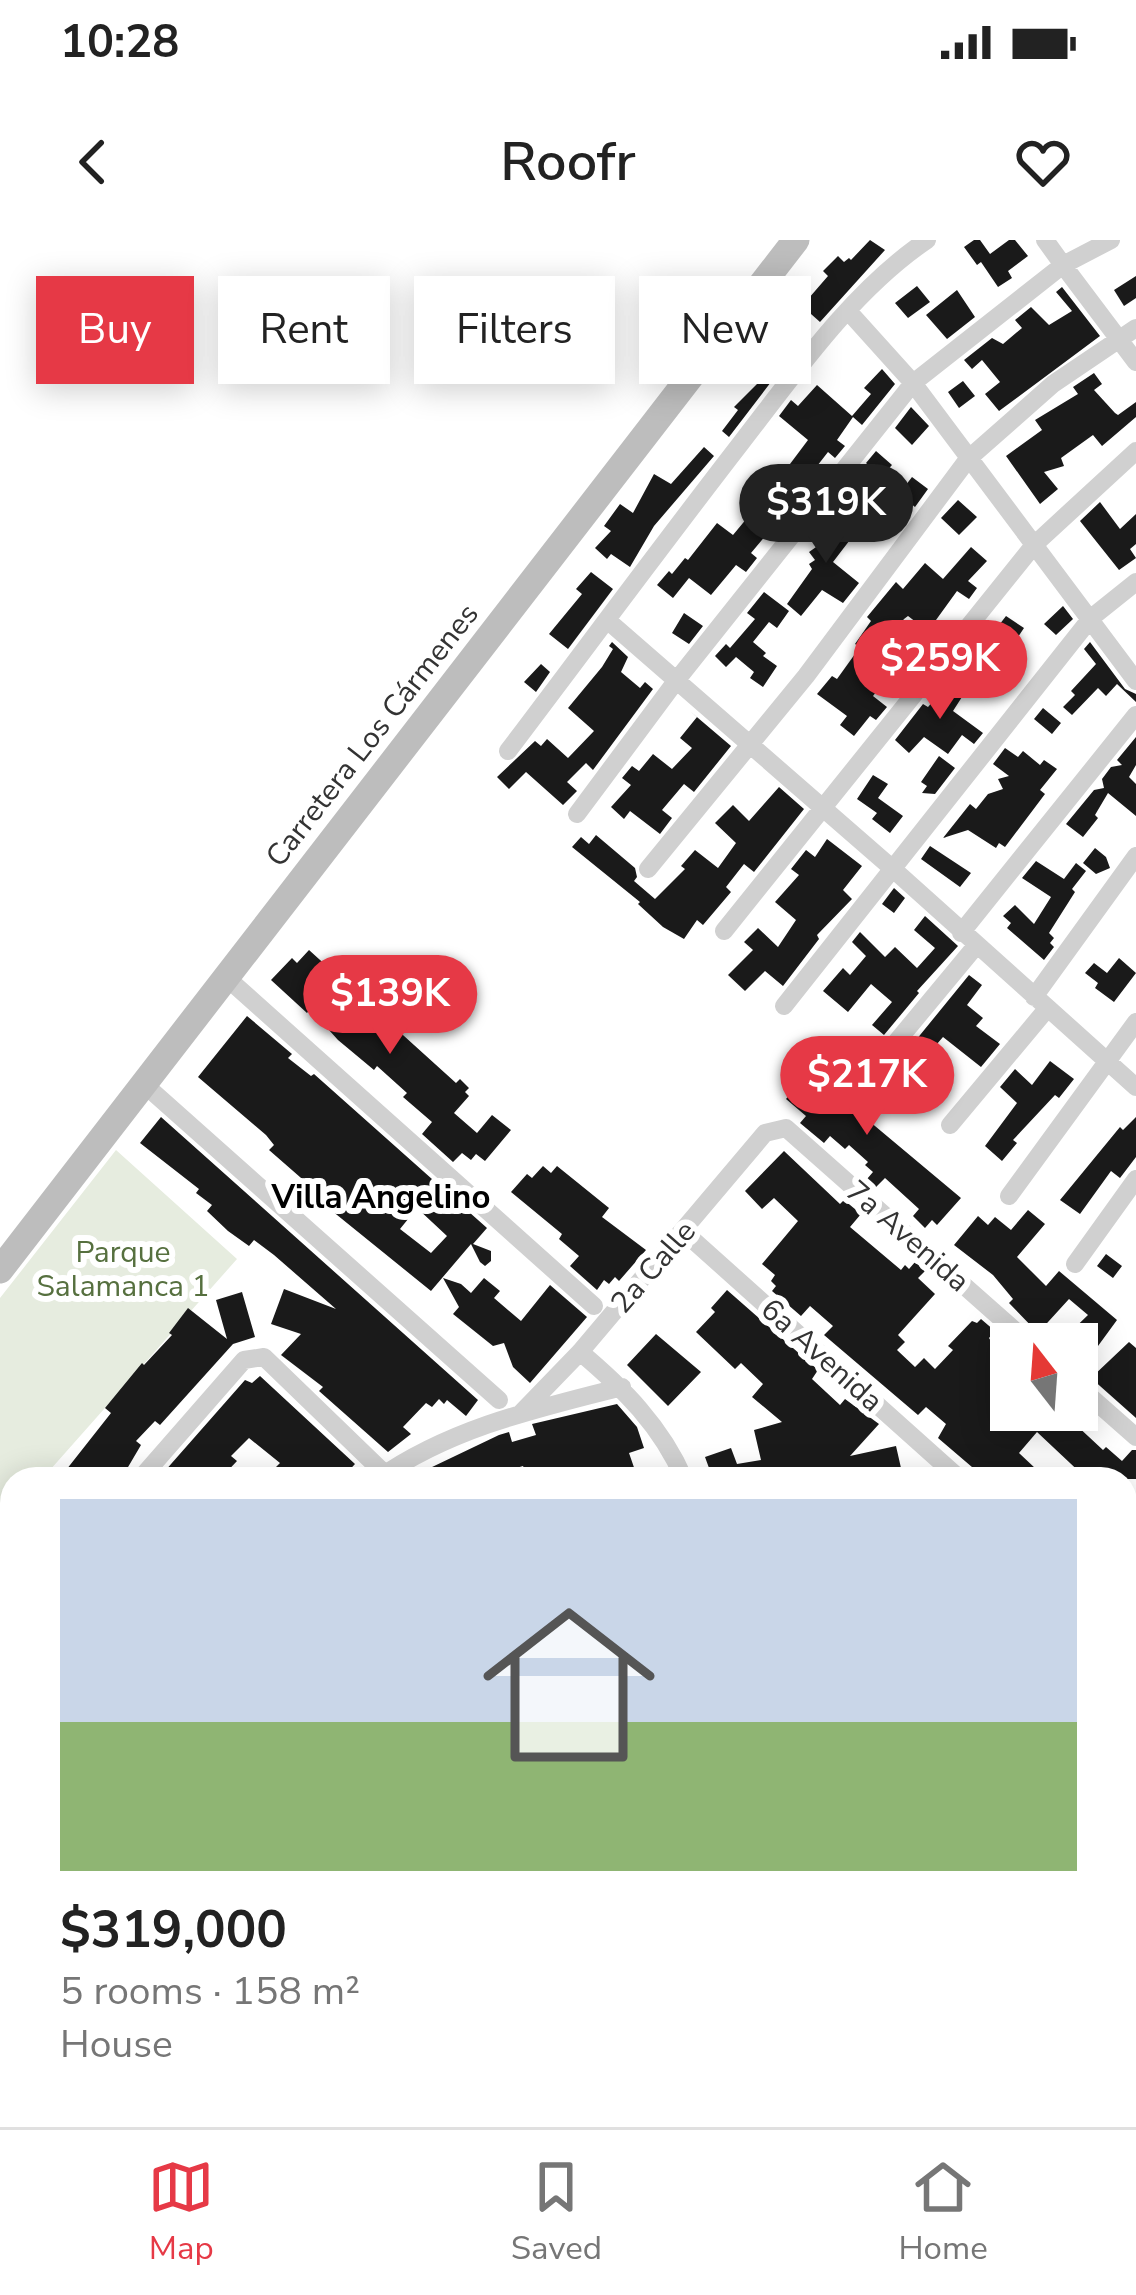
<!DOCTYPE html>
<html lang="en">
<head>
<meta charset="utf-8">
<style>
	:root { --surface:#fff; --page:#f6f6f6; --text:#222; --muted:#767676; --line:#e0e0e0; --accent:#e63946 }
	body { margin:0; font-family:"Nunito Sans",sans-serif; background:var(--page); color:var(--text); height:100vh; display:flex; flex-direction:column; font-size:45px; white-space:nowrap }
	* { box-sizing:border-box; margin:0 }
	p { font-size:39px; color:var(--muted) }
	.icon { flex:none; width:66px; height:66px; fill:none; stroke:currentColor; stroke-width:2; stroke-linecap:round; stroke-linejoin:round }
	.map { position:relative; flex:1; overflow:hidden }
	.details { position:absolute; left:0px; top:1227px; width:1137px; height:660px; display:flex; flex-direction:column; background:var(--surface); border-radius:36px 36px 0 0; box-shadow:0 6px 30px #0003 }
	.details>* { flex:none }
	.top-card { position:absolute; left:36px; top:36px; width:1065px; height:108px; display:flex; gap:24px }
	.needle { width:78px; rotate:343deg }
	.fabs { position:absolute; left:990px; top:1083px; display:grid; gap:24px }
	.fabs a { display:grid; place-items:center; width:108px; height:108px; border-radius:0px; background:var(--surface); box-shadow:0 6px 30px #0003; font-size:60px }
	.price { position:absolute; translate:-50% -102px; padding:0 27px; border-radius:42px; background:var(--accent); color:#fff; font-size:39px; line-height:78px; filter:drop-shadow(0 3px 6px #0008) }
	.price::after { content:''; position:absolute; left:50%; top:72px; width:36px; height:27px; margin-left:-18px; background:inherit; clip-path:polygon(0 0,100% 0,50% 100%) }
	.price.active { background:#222; color:#fff }
	ul { padding:0; list-style:none }
	li { display:grid; align-content:center; gap:24px; height:636px; padding:0 60px }
	li span { display:grid; place-items:center; height:372px; border-radius:0px; color:#555 }
	li>.icon { margin-inline-start:auto }
	span .icon { width:216px; height:216px; fill:#fffc; stroke-width:1 }
	li b { font-size:51px }
	.pill { padding:0 42px; border-radius:0px; background:var(--surface); box-shadow:0 6px 30px #0003; font-size:42px; line-height:108px }
	.pill.active { background:var(--accent); color:#fff }
	.status { display:flex; justify-content:space-between; align-items:center; height:84px; padding:0 60px; background:var(--surface); direction:ltr }
	.status svg { height:33px; fill:currentColor }
	header { display:flex; justify-content:space-between; align-items:center; height:156px; padding:0 60px; background:var(--surface); font-size:54px; font-weight:600 }
	.tab-bar { display:flex; justify-content:space-around; align-items:center; height:168px; border-top:3px solid var(--line); background:var(--surface); font-size:33px; color:var(--muted) }
	.tab-bar a { display:grid; justify-items:center; gap:6px }
	.tab-bar .active { color:var(--accent) }
	.map>svg:first-child { display:block }
	.green { fill:#e6ecdf }
	.building { fill:#1a1a1a; fill-rule:evenodd }
	.lines { fill:none; stroke-linecap:round; stroke-linejoin:round }
	.path { stroke:#cdcdcd; stroke-width:3; stroke-dasharray:6 6; stroke-linecap:butt }
	.minor { stroke:#d0d0d0; stroke-width:18 }
	.secondary { stroke:#bdbdbd; stroke-width:27 }
	.labels { text-anchor:middle; stroke-width:12; stroke-linejoin:round; paint-order:stroke }
	.street-label { font-size:30px; fill:#333; stroke:#fff }
	.park-label { font-size:30px; fill:#56703f; stroke:#fff }
	.neighbourhood-label { font-size:33px; font-weight:bold; fill:#000; stroke:#fff }
</style>
</head>
<body>
<div class="status"><b>10:28</b><svg viewBox="0 0 49 12"><path d="M0 12V9h3v3zM5 12V6h3v6zM10 12V3h3v9zM15 12V0h3v12zM26 1h20v11H26zM47 4h2v5h-2z"/></svg></div>
<header><svg class="icon" aria-label="back" viewBox="0 0 24 24"><path d="M15 5l-7 7 7 7"/></svg>Roofr<svg class="icon" aria-label="heart" viewBox="0 0 24 24"><path d="M12 20l-8-8c-3-5 5-10 8-4 3-6 11-1 8 4z"/></svg></header>
<div class="map">
<svg width="1136" height="1887" viewBox="0 0 1136 1887">
	<rect width="100%" height="100%" fill="#fff"/>
	<path class="green" d="M116 910 237 1019 42 1239H12V1273L0 1286V1058Z
		M1125 1616 1136 1625V1887H1064L1061 1875H1125Z
		M656 1875H833L836 1887H669Z"/>
	<path class="building" d="M870 0 885 10 820 82 802 66 828 36 823 31 838 16 844 22 849 18 851 20Z
		M974 0H980L990 14 1009 0H1015L1028 16 1008 31 1012 38 998 47 981 22 977 25 964 7Z
		M1136 36V58L1124 66 1114 50Z
		M917 46 930 62 908 78 895 63Z
		M1062 47 1100 96 999 171 985 154 1000 142 982 120 972 129 964 120 992 98 1003 104 1022 88 1015 80 1031 67 1049 85 1072 71 1056 52Z
		M957 50 975 77 947 99 926 75Z
		M790 90 803 101 790 118 776 107Z
		M882 129 895 144 862 185 853 177 837 200 845 206 835 218 828 212 789 262 796 268 786 281 781 277 751 313 757 318 746 332 736 325 711 355 689 338 673 358 657 345 669 331 672 334 685 318 688 320 717 283 733 295 772 248 776 251 795 228 790 224 808 200 779 176 791 160 798 166 817 145 852 176 871 154 864 148Z
		M1094 133 1102 144 1094 150 1115 173 1118 175 1136 162V177L1102 206 1093 195 1061 218 1064 226 1044 232 1058 249 1040 264 1006 216 1042 190 1035 180 1078 154 1073 147Z
		M764 137 771 142 729 197 722 191 738 170 734 167Z
		M963 141 975 156 959 168 948 152Z
		M911 167 929 186 912 205 895 188Z
		M704 207 714 216 654 286 630 327 611 314 607 319 595 308 611 291 604 286 620 264 633 273 654 234 671 244Z
		M876 211 892 225 881 237 866 223Z
		M912 237 928 249 915 267 899 254Z
		M869 240 884 252 864 275 850 263Z
		M958 260 977 277 959 295 941 278Z
		M1100 262 1120 289 1136 274V304L1130 309 1136 318 1119 330 1080 281Z
		M826 274 856 292 833 322 859 343 843 363 822 350 801 376 787 364 812 329 809 324 815 320 809 312 819 305 808 296Z
		M971 307 987 321 968 341 977 348 969 359 957 351 936 380 941 383 933 395 908 376 904 379 885 404 918 428 907 442 892 431 873 456 887 467 876 480 870 476 854 496 840 485 847 476 817 454 832 436 837 439 860 407 855 404 871 381 867 377 896 342 903 349 925 323 943 339Z
		M591 332 613 349 568 409 549 394 582 354 576 349Z
		M764 352 789 371 777 388 769 382 753 402 766 413 763 416 777 426 763 447 750 438 754 432 736 417 726 427 715 416 726 404 730 408 755 379 747 373Z
		M1063 366 1073 379 1056 395 1044 384Z
		M684 373 703 386 689 404 672 393Z
		M1006 376 1024 388 1012 406 993 393Z
		M612 402 628 417 621 432 640 448 645 442 653 449 593 530 586 523 567 542 577 551 563 565 526 532 509 549 497 537 535 501 541 506 547 499 568 518 594 491 568 468 602 427 613 409 609 406Z
		M1090 402 1125 449 1136 454V462L1117 444 1106 456 1098 448 1072 475 1063 467 1075 455 1071 451 1096 424 1084 409Z
		M541 424 550 432 536 452 524 442Z
		M952 436 969 446 953 471 983 493 974 504 962 495 948 514 924 497 909 513 895 500 923 464 928 467 942 451Z
		M1043 468 1061 483 1052 494 1034 479Z
		M691 472 731 506 694 552 684 544 662 570 672 578 660 594 630 571 624 579 611 567 631 545 622 538 632 526 639 531 653 514 672 529 692 508 680 498 697 477Z
		M1136 497V525L1129 537 1136 544V576L1108 553 1095 575 1098 578 1083 597 1066 584 1094 550 1104 548 1102 539 1111 527 1122 525 1117 520Z
		M1005 508 1018 517 1023 511 1040 525 1044 520 1057 529 1040 550 1045 554 1005 607 999 603 996 608 968 590 943 598 970 564 976 569 988 554 1003 549 998 539 1009 536 993 524Z
		M939 516 955 528 935 554 922 553 927 546 921 542Z
		M873 535 888 544 878 558 903 576 890 593 872 579 877 573 857 559Z
		M779 547 804 569 754 632 744 624 726 647 731 652 703 685 697 680 684 699 663 687 638 664 640 662 572 607 581 597 589 604 596 595 635 628 637 637 634 641 655 659 685 629 681 626 695 610 718 628 736 603 715 583 733 565 749 581Z
		M827 599 862 626 843 650 852 659 817 695 819 699 783 746 765 731 745 751 728 735 753 710 744 702 758 688 778 707 796 680 775 662 799 635 791 629 806 610 815 617Z
		M930 606 971 633 960 647 921 619Z
		M1095 608 1106 617 1110 628 1096 634 1083 623Z
		M1036 621 1064 639 1076 623 1086 631 1072 649 1075 652 1049 693 1054 698 1050 703 1054 707 1044 720 1007 688 1011 683 1003 676 1015 665 1034 684 1051 657 1022 638Z
		M894 648 905 658 894 673 882 664Z
		M925 676 958 706 917 751 919 753 884 795 872 785 892 762 871 744 848 772 823 751 843 728 850 735 866 716 852 702 860 692 885 717 895 707 917 728 935 708 914 690Z
		M309 710 456 843 460 839 469 848 465 852 469 856 454 873 477 893 492 875 511 890 485 921 476 914 471 920 462 913 453 922 422 894 432 882 403 857 407 853 377 826 374 830 338 800 310 769 307 773 271 740 292 718 297 723Z
		M1119 718 1136 733 1114 762 1095 748 1098 743 1085 733 1094 723 1107 733Z
		M969 735 982 745 967 765 983 778 976 786 1000 804 981 827 943 797 930 812 916 800Z
		M247 776 292 814 288 818 311 836 314 834 487 988 473 1004 491 1011V1021L485 1026 480 1022 471 1004 431 1051 321 962 324 958 269 910 274 905 266 895 198 837ZM417 968 447 996 431 1013 400 989Z
		M832 804 847 815 831 834 878 871 869 881 961 958 937 985 932 980 925 988 913 976 919 969 885 938 876 947 867 939 873 932 865 925 868 922 849 905 845 909 830 896 824 903 800 883 806 876 786 859Z
		M1050 821 1074 839 1059 858 1055 855 1013 900 1017 903 1002 921 985 906 1017 863 1000 847 1015 829 1032 845Z
		M898 824 910 836 897 849 886 837Z
		M161 877 478 1160 466 1176 447 1160 444 1164 439 1159 432 1167 426 1163 403 1187 411 1194 388 1212 319 1151 323 1147 281 1115 301 1094 271 1084 284 1049 336 1069 274 1015 254 1000 249 1006 228 991 207 971 212 965 196 953 199 949 140 903Z
		M1136 877V917L1120 938 1111 931 1080 974 1060 960 1120 887 1123 890Z
		M784 911 840 964 844 960 861 974 850 987 901 1030 905 1025 909 1029 915 1022 925 1031 918 1038 935 1054 898 1095 905 1102 897 1110 915 1127 924 1118 935 1129 953 1110 948 1106 972 1081 977 1083 981 1079 995 1091 989 1098 1000 1116 1011 1122 1003 1132 1011 1139V1170H1060L1103 1210 1106 1207 1122 1221 1132 1210H1136V1239H1087L1037 1192 1019 1213 1036 1229 1026 1239H986L938 1198 946 1184 926 1167 918 1175 824 1095 833 1086 810 1066 801 1076 772 1051 776 1046 771 1041 775 1035 762 1024 798 981 774 958 762 969 745 951Z
		M543 926 551 933 557 926 609 968 602 977 646 1010 619 1041 615 1037 609 1044 604 1040 597 1050 570 1026 579 1016 559 999 562 994 511 952 527 934 532 938Z
		M1028 970 1045 984 1017 1017 1046 1046 1059 1031 1117 1080 1079 1132 1077 1104H1058L1088 1075 1069 1059 1038 1093 1009 1063 1013 1059 993 1035 954 1005 978 976 988 985 995 977 1011 990Z
		M1106 1014 1122 1026 1113 1038 1097 1026Z
		M443 1038 461 1044 471 1053 484 1038 500 1051 494 1058 521 1081 550 1045 587 1077 530 1143 513 1127 504 1103 493 1106 453 1074 459 1067Z
		M727 1050 818 1130 812 1139 840 1165 845 1159 879 1184 850 1216 896 1206 901 1228 829 1239H713L705 1217 731 1208 737 1224 761 1220 754 1190 782 1182 752 1157 763 1144 741 1123 735 1129 696 1092 715 1072 711 1068Z
		M242 1052 255 1097 233 1104 160 1185 155 1181 136 1201 141 1205 121 1239H59L111 1173 105 1168 142 1123 144 1125 172 1095 169 1093 188 1068 227 1099 216 1060Z
		M656 1094 701 1132 668 1166 627 1125Z
		M1129 1102 1136 1108V1178L1091 1138Z
		M260 1136 355 1224 341 1239H264L280 1223 249 1198 231 1216 237 1221 220 1239H173L164 1232 245 1140 252 1143Z
		M617 1164 637 1187 644 1208 629 1213 638 1239H529L523 1226 493 1235 494 1239H407L499 1195 509 1192 512 1202 536 1195 532 1184Z"/>
	<g class="lines">
		<path class="path" d="M1125 1863 1136 1861"/>
		<path class="minor" d="M1111 0 1063 25 1136 122
			M849 72 913 143 1136 441
			M607 380 893 629 1136 847
			M508 511C586 408 662 305 741 203 796 132 853 50 927 0
			M577 574 676 441 913 143 1063 25 1045 0
			M648 629 806 436 968 219 1053 144 1136 88
			M724 691 1034 305 1136 211
			M961 693 1136 475
			M227 738 594 1066
			M1034 757 1136 616
			M784 766 1091 378 1136 342
			M873 830 975 707
			M145 845 499 1160
			M950 885 1046 770
			M1009 956 1136 782
			M684 992 960 1239
			M1075 1024 1136 939
			M580 1112C623 1148 662 1187 684 1239
			M1077 1145 1136 1197
			M521 1173 580 1112 765 893 786 888 1030 1104
			M140 1239 244 1120 264 1117 385 1234
			M378 1239C450 1188 539 1168 622 1147
			M1125 1295 1136 1283
			M0 1399 12 1385
			M0 1416 12 1427
			M0 1452 12 1463
			M1125 1488 1136 1476
			M1125 1583 1136 1590
			M0 1618 12 1605
			M468 1875 482 1887
			M512 1875 526 1887
			M643 1875 655 1887
			M905 1875 907 1887
			M157 1887 168 1875
			M349 1887 360 1875
			M1017 1887 1039 1882 1044 1875"/>
		<path class="secondary" d="M0 1030 796 0"/>
	</g>
	<g class="labels">
		<g class="street-label">
			<text transform="translate(372 495) rotate(-52)" y="10">Carretera Los Cármenes</text>
			<text transform="translate(908 996) rotate(41)" y="10">7a Avenida</text>
			<text transform="translate(653 1027) rotate(-49)" y="10">2a Calle</text>
			<text transform="translate(822 1115) rotate(42)" y="10">6a Avenida</text>
		</g>
		<g class="park-label">
			<text x="123" y="1022">Parque<tspan x="123" dy="34">Salamanca 1</tspan></text>
		</g>
		<g class="neighbourhood-label">
			<text x="381" y="968">Villa Angelino</text>
		</g>
	</g>
</svg>
<div class="fabs">
<a><svg class="needle" viewBox="-14 -14 28 28"><path d="M0-13l5 13h-10z" fill="#e53935"/><path d="M0 13l5-13h-10z" fill="#767676"/></svg></a>
</div>
<b class="price active" style="left:826px;top:326px">$319K</b>
<b class="price" style="left:940px;top:482px">$259K</b>
<b class="price" style="left:390px;top:817px">$139K</b>
<b class="price" style="left:867px;top:898px">$217K</b>
<div class="top-card">
<a class="pill active">Buy</a>
<a class="pill">Rent</a>
<a class="pill">Filters</a>
<a class="pill">New</a>
</div>
<section class="details">
<ul>
<li><span style="background:linear-gradient(#c9d6e8 60%,#8fb573 0)"><svg class="icon" aria-label="home" viewBox="0 0 24 24"><path d="M3 11l9-7 9 7M6 9v11h12V9"/></svg></span><div><b>$319,000</b><p>5 rooms · 158 m²</p><p>House</p></div></li>
</ul>
</section>
</div>
<nav class="tab-bar">
<a class="active"><svg class="icon" aria-label="map" viewBox="0 0 24 24"><path d="M3 6l6-2 6 2 6-2v14l-6 2-6-2-6 2zM9 4v14M15 6v14"/></svg>Map</a>
<a><svg class="icon" aria-label="saved" viewBox="0 0 24 24"><path d="M7 4h10v16l-5-4-5 4z"/></svg>Saved</a>
<a><svg class="icon" aria-label="home" viewBox="0 0 24 24"><path d="M3 11l9-7 9 7M6 9v11h12V9"/></svg>Home</a>
</nav>
</body>
</html>
